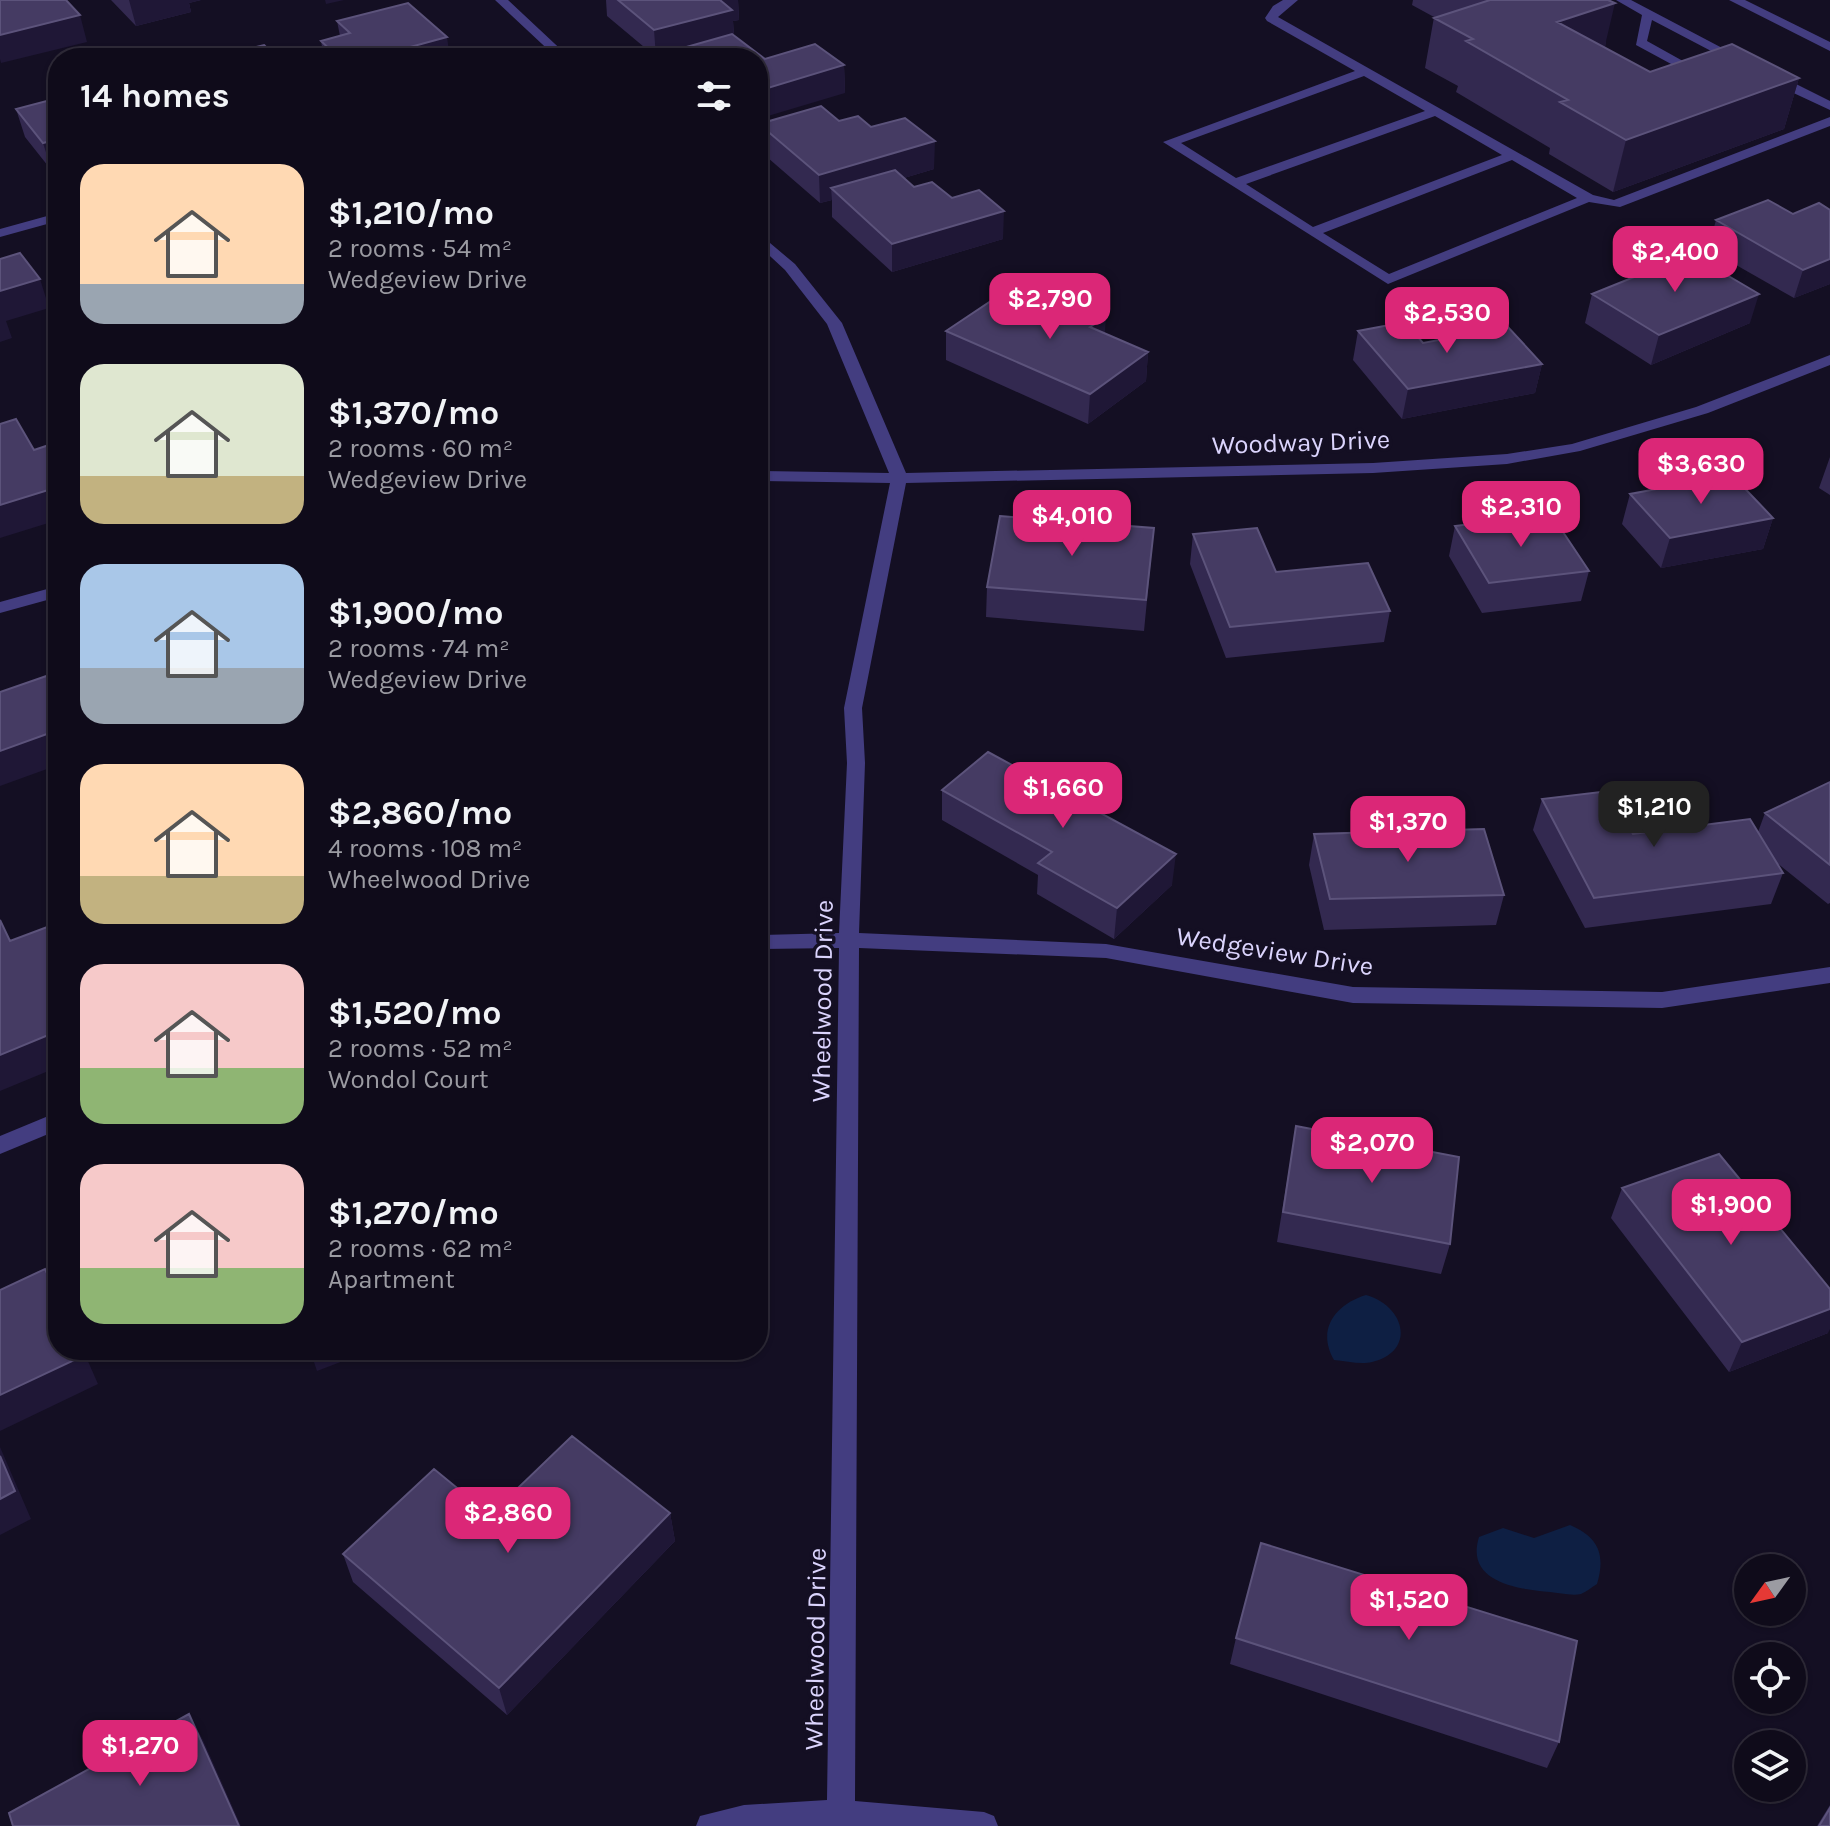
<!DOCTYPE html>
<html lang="en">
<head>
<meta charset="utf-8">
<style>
	:root { --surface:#0f0b1a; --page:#1d1927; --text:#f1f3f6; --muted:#9b9ba2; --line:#2f2b39; --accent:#db2777 }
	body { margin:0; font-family:Karla,sans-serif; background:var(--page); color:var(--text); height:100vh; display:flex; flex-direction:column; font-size:30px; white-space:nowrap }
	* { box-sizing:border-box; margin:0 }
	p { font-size:26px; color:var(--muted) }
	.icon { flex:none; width:44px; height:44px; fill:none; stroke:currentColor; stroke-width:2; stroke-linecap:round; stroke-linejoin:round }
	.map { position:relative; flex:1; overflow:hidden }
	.side { position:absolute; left:48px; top:48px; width:720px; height:1312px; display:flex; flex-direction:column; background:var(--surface); border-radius:32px; box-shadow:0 2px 6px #0004,0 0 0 2px var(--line) }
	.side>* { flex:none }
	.needle { width:52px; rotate:237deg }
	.buttons { position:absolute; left:1734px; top:1554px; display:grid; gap:16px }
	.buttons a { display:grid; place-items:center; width:72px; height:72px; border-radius:50%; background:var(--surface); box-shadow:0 2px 6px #0004,0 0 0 2px var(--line); font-size:40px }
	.price { position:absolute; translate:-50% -68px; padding:0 18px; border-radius:16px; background:var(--accent); color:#fff; font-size:26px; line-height:52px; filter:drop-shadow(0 2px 4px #0008) }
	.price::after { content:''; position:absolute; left:50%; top:48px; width:24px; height:18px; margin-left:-12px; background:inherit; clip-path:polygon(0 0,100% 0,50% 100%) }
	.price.on { background:#222; color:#fff }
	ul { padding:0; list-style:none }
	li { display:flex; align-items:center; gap:24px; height:200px; padding:0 32px }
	li span { display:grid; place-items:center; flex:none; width:224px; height:160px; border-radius:24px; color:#555 }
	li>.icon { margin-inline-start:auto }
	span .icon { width:96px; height:96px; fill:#fffc; stroke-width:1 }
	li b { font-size:34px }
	h2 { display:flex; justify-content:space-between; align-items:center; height:96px; padding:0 32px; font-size:34px }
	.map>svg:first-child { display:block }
	.water { fill:#0e1f43 }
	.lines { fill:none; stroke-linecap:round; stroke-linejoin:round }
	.lane { fill:#433d80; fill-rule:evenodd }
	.street { fill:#433d80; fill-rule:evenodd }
	.wall { fill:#332950 }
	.shaded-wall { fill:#1f1736 }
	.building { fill:#453b63; stroke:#5c537b; stroke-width:2 }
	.labels { text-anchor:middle; stroke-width:7; stroke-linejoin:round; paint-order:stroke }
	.street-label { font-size:26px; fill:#dbd4fd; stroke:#140f23 }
</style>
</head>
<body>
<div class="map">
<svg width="1830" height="1826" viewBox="0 0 1830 1826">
	<rect width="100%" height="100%" fill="#140f23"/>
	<path class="water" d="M1366 1295C1407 1307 1415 1352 1372 1362 1361 1365 1346 1361 1334 1360 1316 1329 1336 1304 1366 1295Z
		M1570 1525C1598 1537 1606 1554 1597 1584 1592 1587 1586 1592 1581 1594 1572 1596 1559 1593 1550 1592 1517 1589 1465 1582 1479 1537L1503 1528 1534 1538Z"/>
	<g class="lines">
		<path class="lane" d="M1283 0H1298L1278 17 1593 195 1614 200 1830 117V126L1620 207 1589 202 1388 284 1163 142 1355 71 1267 21 1265 18 1273 6ZM1364 76 1425 111 1236 178 1181 143ZM1435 116 1502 155 1313 227 1246 184ZM1512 160 1577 198 1389 274 1323 233Z
			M1616 0H1631L1745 60 1734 63 1652 20 1647 41 1708 75 1697 78 1636 45 1642 15Z
			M1729 0H1745L1830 42V51Z
			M1766 74H1776L1830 101V110L1766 80Z"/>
		<path class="street" d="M495 0H508L570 58H557Z
			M58 213V221L0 237V229Z
			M758 233 795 264 842 323 906 473 1373 463 1507 454 1572 444 1696 407 1830 355V365L1708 413 1580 451 1507 464 1373 473 906 483 862 708 865 763 859 933 1106 944 1353 987 1662 992 1830 967V983L1662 1008 1353 1003 1106 958 859 948 855 1801 984 1812 994 1816 998 1826H696L700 1816 744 1805 827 1800 839 948 758 949V935L839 933 847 763 844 708 890 483 758 481V471L889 473 827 324 785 270 758 245Z
			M58 586V597L0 613V602Z
			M58 1112V1130L0 1154V1136Z"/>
	</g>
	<path class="wall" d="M111 0H201L189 3 191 12 136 26Z
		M606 0H738L739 20 733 21 734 36 765 59 844 65 845 93 758 58H684L683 50 656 57 607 16Z
		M1413 0H1610L1605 48 1650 72 1799 78 1784 129 1613 192 1549 154 1550 148 1456 92 1458 86 1425 68 1434 17 1412 5Z
		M337 21 450 58H324L321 41 340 36Z
		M58 98 52 171 25 137 16 109Z
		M839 121 871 127 934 169 904 178 914 187 952 198 1003 239 892 272 832 217V200L820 203 761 152 759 124Z
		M1830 210V284L1794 298 1708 249 1716 220Z
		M1592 294 1750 323 1651 365 1585 323Z
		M1042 314 1105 334 1148 352 1146 381 1088 424 946 360V331Z
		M1358 331 1542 364 1535 393 1402 419 1353 360Z
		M1830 457V495L1819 488Z
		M1630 494 1773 518 1763 549 1661 568 1622 524Z
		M1455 526 1589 571 1581 601 1482 613 1449 556Z
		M1154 528 1144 631 986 617 987 587Z
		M1193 534 1276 572 1390 611 1384 642 1226 658 1190 564Z
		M1830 782V903L1828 904 1777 863 1783 873 1771 904 1585 928 1533 830 1542 799 1633 834 1758 832 1765 813Z
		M942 790 1172 885 1114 939 1037 894 1038 875 942 820Z
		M1314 834 1504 895 1496 925 1324 930 1309 865Z
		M1296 1126 1450 1244 1441 1274 1277 1242Z
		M1622 1188 1828 1333 1729 1372 1611 1218Z
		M670 1513 675 1541 507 1715 353 1582 343 1554 490 1515Z
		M1236 1638 1559 1742 1547 1768 1230 1664Z
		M1830 1805V1826H1817Z"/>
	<path class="shaded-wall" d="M129 0H201L189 3 191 12 136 26Z
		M325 0H344L326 4Z
		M718 0H738L739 20 733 21 734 37 683 48V50L656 57 654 30Z
		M1588 0H1610L1609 5 1615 3 1603 54 1557 22Z
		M80 15 87 42 1 63 0 59V35Z
		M447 37 450 58H370Z
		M844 65 845 93 758 119V91Z
		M1799 78 1784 129 1613 192 1626 140Z
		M58 139V169L52 171 43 143Z
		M935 141 934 169 841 197 831 188 832 200 820 203 819 175Z
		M1004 211 1003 239 892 272V244Z
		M1830 259V284L1794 298 1803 270Z
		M40 279 49 308 6 321 12 338 0 342V291Z
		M1759 294 1750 323 1651 365 1659 335Z
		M1106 317 1104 346 1090 327Z
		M1148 352 1146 381 1088 424 1090 394Z
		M1542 364 1535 393 1402 419 1408 389Z
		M58 487V520L0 538V505Z
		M1773 518 1763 549 1661 568 1670 538Z
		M58 730V765L0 786V751Z
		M1176 854 1172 885 1114 939 1117 908Z
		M58 1031V1067L0 1091V1055Z
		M1830 1309V1329L1828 1333 1729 1372 1742 1342Z
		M83 1350 98 1384 0 1431V1395Z
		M310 1350H372L317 1371Z
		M0 1447 31 1519 0 1535Z
		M670 1513 675 1541 507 1715 499 1688Z
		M189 1714 203 1740 241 1826H239Z"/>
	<path class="building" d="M0 0H66L80 15 0 35Z
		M618 0H720L732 10 654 30Z
		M1490 0H1608L1615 3 1557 22 1650 72 1732 44 1799 78 1626 140 1560 102 1568 100 1466 41 1473 39 1434 18Z
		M408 3 447 37 370 58H339L321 41 350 33 337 21Z
		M732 34 765 59 815 44 844 65 758 91V58H695L683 48Z
		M264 45 277 58H215Z
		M58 98V139L43 143 16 109Z
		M821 106 839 121 858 116 871 127 905 118 935 141 819 175 759 124Z
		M895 170 914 187 932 182 952 198 979 190 1004 211 892 244 831 188Z
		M1768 200 1793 214 1819 203 1830 210V259L1803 270 1716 220Z
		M20 253 40 279 0 291V259Z
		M1691 254 1759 294 1659 335 1592 294Z
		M1000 295 1042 314 1063 299 1106 317 1090 327 1148 352 1090 394 946 331Z
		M1405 322 1423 343 1508 327 1542 364 1408 389 1358 331Z
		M16 419 34 450 58 442V487L0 505V424Z
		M1732 475 1773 518 1670 538 1630 494Z
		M1551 514 1589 571 1489 583 1455 526Z
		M1000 516 1154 528 1146 600 987 587Z
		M1257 528 1276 572 1368 563 1390 611 1230 627 1193 534Z
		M58 672V730L0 751V692Z
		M988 752 1176 854 1117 908 1038 863 1052 852 942 790Z
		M1830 782V865L1765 813Z
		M1609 791 1633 834 1750 819 1783 873 1594 898 1542 799Z
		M1484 829 1504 895 1330 899 1314 834Z
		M0 920 10 941 58 923V1031L0 1055Z
		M1296 1126 1459 1157 1450 1244 1283 1212Z
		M1719 1154 1830 1289V1309L1742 1342 1622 1188Z
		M45 1269 58 1297V1350H83L85 1355 0 1395V1290Z
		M572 1436 670 1513 499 1688 343 1554 434 1469 490 1515Z
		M0 1456 15 1491 0 1499Z
		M1261 1543 1577 1641 1559 1742 1236 1638Z
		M189 1714 239 1826H13L9 1813Z
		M1830 1808V1826H1819Z"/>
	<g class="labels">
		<g class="street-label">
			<text transform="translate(1301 442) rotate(-2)" y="9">Woodway Drive</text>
			<text transform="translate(1275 951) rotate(9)" y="9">Wedgeview Drive</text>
			<text transform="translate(822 1001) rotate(-89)" y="9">Wheelwood Drive</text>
			<text transform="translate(815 1649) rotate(-89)" y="9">Wheelwood Drive</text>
		</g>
	</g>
</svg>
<div class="buttons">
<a><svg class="needle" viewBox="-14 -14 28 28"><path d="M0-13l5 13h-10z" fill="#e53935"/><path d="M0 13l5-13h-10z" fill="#9b9ba2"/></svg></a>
<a><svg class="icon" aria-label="locate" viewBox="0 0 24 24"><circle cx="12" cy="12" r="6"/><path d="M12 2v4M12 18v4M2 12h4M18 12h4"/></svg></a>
<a><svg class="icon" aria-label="layers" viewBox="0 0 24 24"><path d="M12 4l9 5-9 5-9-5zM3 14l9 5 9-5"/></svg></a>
</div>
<b class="price" style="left:1675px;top:294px">$2,400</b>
<b class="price" style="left:1050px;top:341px">$2,790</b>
<b class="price" style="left:1447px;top:355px">$2,530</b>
<b class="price" style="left:1701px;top:506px">$3,630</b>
<b class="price" style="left:1521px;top:549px">$2,310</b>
<b class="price" style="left:1072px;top:558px">$4,010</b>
<b class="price" style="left:1063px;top:830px">$1,660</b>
<b class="price on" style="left:1654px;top:849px">$1,210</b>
<b class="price" style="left:1408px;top:864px">$1,370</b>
<b class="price" style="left:1372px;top:1185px">$2,070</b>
<b class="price" style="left:1731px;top:1247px">$1,900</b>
<b class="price" style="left:508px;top:1555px">$2,860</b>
<b class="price" style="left:1409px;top:1642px">$1,520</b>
<b class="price" style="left:140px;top:1788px">$1,270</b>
<section class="side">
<h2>14 homes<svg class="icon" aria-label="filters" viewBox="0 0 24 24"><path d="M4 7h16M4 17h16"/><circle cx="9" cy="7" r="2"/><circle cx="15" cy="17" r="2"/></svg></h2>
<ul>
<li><span style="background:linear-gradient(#ffd9b3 75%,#9aa5b1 0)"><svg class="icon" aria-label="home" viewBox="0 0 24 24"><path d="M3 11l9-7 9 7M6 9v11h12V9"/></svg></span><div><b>$1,210/mo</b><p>2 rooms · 54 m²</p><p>Wedgeview Drive</p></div></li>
<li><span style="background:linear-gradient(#dfe7d0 70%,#c2b280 0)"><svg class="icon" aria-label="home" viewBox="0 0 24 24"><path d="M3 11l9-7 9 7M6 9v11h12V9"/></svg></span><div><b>$1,370/mo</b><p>2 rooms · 60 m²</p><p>Wedgeview Drive</p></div></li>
<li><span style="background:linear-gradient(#a9c7e8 65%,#9aa5b1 0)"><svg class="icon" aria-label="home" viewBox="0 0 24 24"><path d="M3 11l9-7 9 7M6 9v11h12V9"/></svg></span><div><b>$1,900/mo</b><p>2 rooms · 74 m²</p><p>Wedgeview Drive</p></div></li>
<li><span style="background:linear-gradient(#ffd9b3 70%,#c2b280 0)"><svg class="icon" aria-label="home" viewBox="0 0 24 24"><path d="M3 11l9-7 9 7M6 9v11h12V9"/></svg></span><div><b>$2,860/mo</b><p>4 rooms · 108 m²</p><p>Wheelwood Drive</p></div></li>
<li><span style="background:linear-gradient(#f6c9c9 65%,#8fb573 0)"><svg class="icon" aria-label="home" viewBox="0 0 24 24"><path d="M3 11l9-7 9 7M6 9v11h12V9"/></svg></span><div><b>$1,520/mo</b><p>2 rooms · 52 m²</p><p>Wondol Court</p></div></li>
<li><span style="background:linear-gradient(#f6c9c9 65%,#8fb573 0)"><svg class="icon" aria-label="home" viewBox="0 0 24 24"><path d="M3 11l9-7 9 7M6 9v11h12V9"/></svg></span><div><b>$1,270/mo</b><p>2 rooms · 62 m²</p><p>Apartment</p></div></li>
</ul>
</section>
</div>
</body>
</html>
